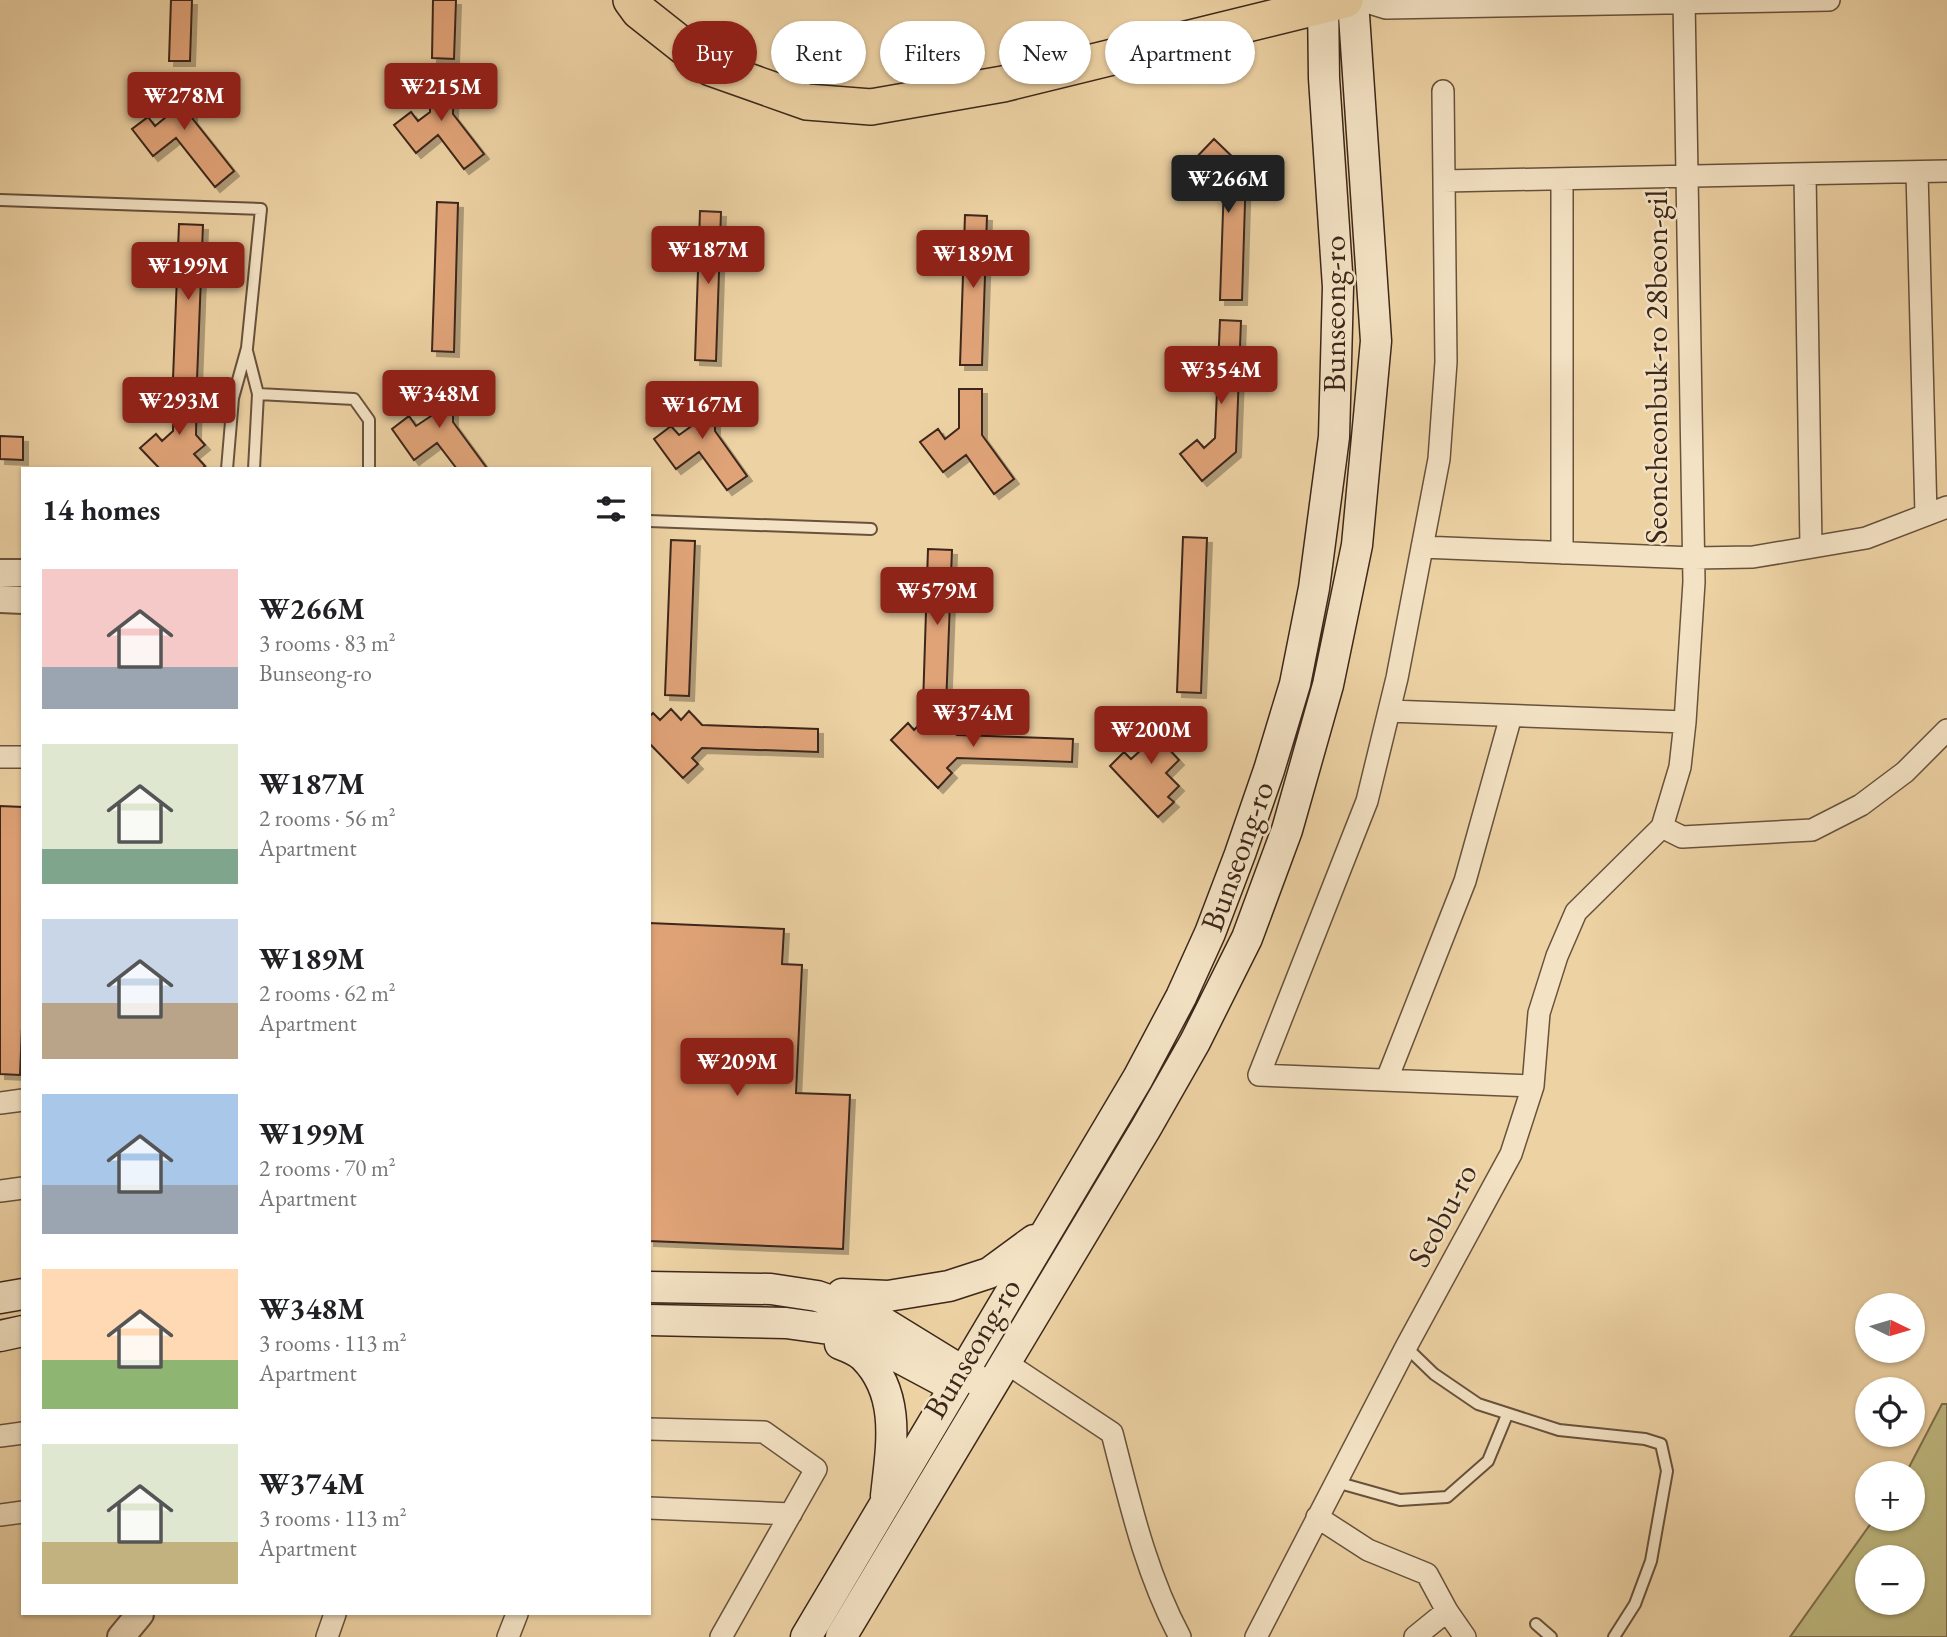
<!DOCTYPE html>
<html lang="en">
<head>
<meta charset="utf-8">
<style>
	:root { --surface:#fff; --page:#f6f6f6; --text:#202124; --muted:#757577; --accent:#8f2418 }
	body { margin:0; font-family:"EB Garamond",serif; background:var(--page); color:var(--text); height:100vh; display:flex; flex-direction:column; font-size:26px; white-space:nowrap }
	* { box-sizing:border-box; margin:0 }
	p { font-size:23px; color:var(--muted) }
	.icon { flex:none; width:38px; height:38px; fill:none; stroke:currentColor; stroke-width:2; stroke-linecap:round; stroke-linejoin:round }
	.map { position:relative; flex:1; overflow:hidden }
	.side { position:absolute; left:21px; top:467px; width:630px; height:1148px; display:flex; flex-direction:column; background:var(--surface); border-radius:0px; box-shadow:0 2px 5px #0004 }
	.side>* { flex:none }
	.guide { position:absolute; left:672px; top:21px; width:665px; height:63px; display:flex; gap:14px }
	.needle { width:46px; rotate:95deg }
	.fabs { position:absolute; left:1855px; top:1293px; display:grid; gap:14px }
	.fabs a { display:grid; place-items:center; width:70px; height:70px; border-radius:50%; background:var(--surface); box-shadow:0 2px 5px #0004; font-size:35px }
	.price { position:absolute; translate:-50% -60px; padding:0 16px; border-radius:7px; background:var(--accent); color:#fff; font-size:23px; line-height:46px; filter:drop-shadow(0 2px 4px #0008) }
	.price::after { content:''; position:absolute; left:50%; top:42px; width:21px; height:16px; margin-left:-10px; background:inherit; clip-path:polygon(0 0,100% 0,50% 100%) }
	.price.active { background:#222; color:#fff }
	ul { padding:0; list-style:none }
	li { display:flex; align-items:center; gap:21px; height:175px; padding:0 21px }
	li span { display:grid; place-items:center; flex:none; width:196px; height:140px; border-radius:0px; color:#555 }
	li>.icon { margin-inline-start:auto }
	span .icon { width:84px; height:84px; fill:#fffc; stroke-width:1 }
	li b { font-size:30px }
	h2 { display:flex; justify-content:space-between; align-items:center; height:84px; padding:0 21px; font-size:30px }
	.tag { padding:0 24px; border-radius:32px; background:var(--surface); box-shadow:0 2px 5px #0004; font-size:24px; line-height:63px }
	.tag.active { background:var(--accent); color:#fff }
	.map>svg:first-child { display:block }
	.green { fill:#bfba81; stroke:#7e704e; stroke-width:2; fill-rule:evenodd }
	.building { fill:#e0a378; stroke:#3c271a; stroke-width:2; filter:url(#shadow) }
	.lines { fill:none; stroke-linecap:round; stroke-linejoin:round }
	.service-casing { stroke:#68523c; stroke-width:14 }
	.minor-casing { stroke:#68523c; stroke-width:24 }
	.tertiary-casing { stroke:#68523c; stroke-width:30 }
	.secondary-casing { stroke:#3c271a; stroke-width:33 }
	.trunk-casing { stroke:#3c271a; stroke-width:38 }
	.service { stroke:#f3e2c4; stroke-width:10 }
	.minor { stroke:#f3e2c4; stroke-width:21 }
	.tertiary { stroke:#f3e2c4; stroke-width:26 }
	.secondary { stroke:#f3e2c4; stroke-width:30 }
	.trunk { stroke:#edd2a4; stroke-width:35 }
	.labels { text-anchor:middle; stroke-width:5; stroke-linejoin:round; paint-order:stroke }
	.street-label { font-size:32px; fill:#3c271a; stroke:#f3e2c4 }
</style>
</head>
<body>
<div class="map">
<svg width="1947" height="1637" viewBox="0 0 1947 1637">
	<defs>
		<filter id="shadow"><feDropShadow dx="5" dy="5" stdDeviation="0" flood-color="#0004"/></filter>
	</defs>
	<rect width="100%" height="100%" fill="#edd2a4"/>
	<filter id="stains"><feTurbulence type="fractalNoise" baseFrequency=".00286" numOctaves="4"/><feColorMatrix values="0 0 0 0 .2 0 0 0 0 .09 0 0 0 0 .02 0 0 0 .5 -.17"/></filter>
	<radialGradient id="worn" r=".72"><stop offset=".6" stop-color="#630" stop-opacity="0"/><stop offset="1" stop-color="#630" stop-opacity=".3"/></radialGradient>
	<path class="green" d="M1942 1404H1947V1637H1790L1874 1519H1913V1474L1906 1473ZM1867 1558H1913V1603H1867Z"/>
	<path class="building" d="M171 0H192L190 61H169Z
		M433 0H456L454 59 432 58Z
		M430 73H454L453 114 484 154 464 169 438 135 416 153 394 125 411 112 418 121 430 112Z
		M167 77 193 78 192 118 234 171 215 187 176 138 153 156 132 129 148 117 155 126 166 117Z
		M1214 139 1246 170 1242 300H1220L1224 182 1213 172 1206 179 1190 164Z
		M437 202 458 203 454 352 432 351Z
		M700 211 721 212 716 361 695 360Z
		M965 215 987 216 982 365H960Z
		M179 224 203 225 197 380 173 379Z
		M1220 320 1241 321 1236 452 1202 481 1180 454 1197 440 1204 448 1215 438Z
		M431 377H453V422L486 467 482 469H457L437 443 414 460 392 429 409 416 416 426 431 416Z
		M693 386H715V431L747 476 727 490 699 452 676 469 654 439 671 426 679 435 693 425Z
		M174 389H197L196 435 205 445 194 454 205 466 202 469H160L140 448 156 434 162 441 173 431Z
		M959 389H982V435L1014 479 994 494 966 455 943 472 920 442 938 429 945 439 959 428Z
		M0 436 23 437V460L0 459Z
		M1183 537 1207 538 1201 693 1177 692Z
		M671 540 695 541 689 696 665 695Z
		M928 549 952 550 946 706 923 705Z
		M671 709 681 720 689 711 702 725 818 729V752L702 748 692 758 698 764 683 778 649 743V717L653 713 660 720Z
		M1164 713 1180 730 1165 745 1179 760 1166 773 1179 786 1168 797 1174 802 1158 817 1110 766 1124 752 1131 759 1141 750 1136 741Z
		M925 719 935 730 944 721 957 735 1073 739 1072 762 957 758 947 768 952 773 938 788 891 740 908 723 914 730Z
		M0 806 23 807V1004L20 1075 0 1074Z
		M649 923 784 929 782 964 802 965 796 1093 850 1095 843 1249 649 1241Z"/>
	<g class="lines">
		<defs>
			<path id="service" d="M0 200 261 209 247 348 233 398 227 469
				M247 351 258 394 254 469
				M258 394 354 399 369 420V469
				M649 521 871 529
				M1406 1347 1434 1374 1478 1404 1559 1430 1645 1439 1661 1444 1667 1471 1651 1561 1635 1604 1614 1637
				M1336 1482 1400 1500 1447 1497 1488 1461 1507 1415
				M1536 1624 1551 1637"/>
			<path id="minor" d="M1360 0 1386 8 1829 0
				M1443 91 1446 362 1439 459 1397 678 1367 801 1259 1075 1533 1086
				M1917 172 1926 515
				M1805 174 1811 547
				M1562 179V553
				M1444 181 1947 171
				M1422 547 1694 558 1753 557 1866 538 1947 507
				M1389 711 1685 722
				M0 757H23
				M1662 827 1682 837 1812 830 1861 805 1905 772 1947 730
				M1387 1079 1465 881 1511 716
				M0 1103 23 1100
				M0 1191 23 1188
				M1005 1362 1112 1433C1130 1503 1146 1574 1180 1637
				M649 1429 764 1432 816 1469 721 1637
				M0 1436 23 1433
				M649 1508 791 1514
				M0 1515 23 1512
				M1317 1517 1368 1550 1427 1574 1447 1611 1465 1637
				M327 1637 335 1614
				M508 1637 517 1614
				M1256 1637 1406 1347 1511 1154 1533 1086 1539 1013 1557 956 1576 912 1662 827 1680 767 1685 722 1694 582 1684 0
				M1415 1637 1447 1611"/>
			<path id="tertiary" d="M0 573H23
				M0 599 23 600
				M121 1637 140 1614"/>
			<path id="secondary" d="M649 1287 771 1289 817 1296 871 1315 980 1382
				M842 1294 888 1296 949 1286 989 1273 1034 1240
				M0 1298 23 1294
				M649 1320 786 1323 851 1332 941 1380
				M0 1336 23 1331
				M840 1344C848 1347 858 1351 864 1357 902 1395 891 1448 886 1496
				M806 1637 1138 1078 1181 997 1210 933 1240 854 1269 770 1295 684 1314 588 1334 437 1338 287 1324 78 1323 0
				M841 1637 1146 1128 1195 1042 1247 938 1287 830 1328 685 1357 545 1376 341 1353 0"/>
			<path id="trunk" d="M631 0 639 11 711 68 807 102 871 107 1003 84 1345 0"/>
		</defs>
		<use href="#service" class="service-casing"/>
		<use href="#minor" class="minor-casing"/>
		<use href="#tertiary" class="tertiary-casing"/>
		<use href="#secondary" class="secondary-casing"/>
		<use href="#trunk" class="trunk-casing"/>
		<use href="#service" class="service"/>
		<use href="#minor" class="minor"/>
		<use href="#tertiary" class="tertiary"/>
		<use href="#secondary" class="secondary"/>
		<use href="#trunk" class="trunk"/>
	</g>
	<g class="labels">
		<g class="street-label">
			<text transform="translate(1334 314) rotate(-90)" y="11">Bunseong-ro</text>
			<text transform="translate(1656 367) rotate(-90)" y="11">Seoncheonbuk-ro 28beon-gil</text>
			<text transform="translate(1237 856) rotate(-70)" y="11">Bunseong-ro</text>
			<text transform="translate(1442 1215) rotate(-62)" y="11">Seobu-ro</text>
			<text transform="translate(972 1348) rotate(-59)" y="11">Bunseong-ro</text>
		</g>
	</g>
	<rect width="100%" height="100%" filter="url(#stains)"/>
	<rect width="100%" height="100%" fill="url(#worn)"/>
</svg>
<div class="fabs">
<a><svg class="needle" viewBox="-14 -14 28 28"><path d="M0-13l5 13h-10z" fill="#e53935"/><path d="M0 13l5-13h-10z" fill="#757577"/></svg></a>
<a><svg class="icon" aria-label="locate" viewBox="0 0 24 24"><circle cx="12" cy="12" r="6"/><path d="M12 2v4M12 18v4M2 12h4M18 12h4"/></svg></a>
<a>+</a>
<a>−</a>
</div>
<b class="price" style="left:441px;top:123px">₩215M</b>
<b class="price" style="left:184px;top:132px">₩278M</b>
<b class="price active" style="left:1228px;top:215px">₩266M</b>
<b class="price" style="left:708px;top:286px">₩187M</b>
<b class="price" style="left:973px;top:290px">₩189M</b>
<b class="price" style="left:188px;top:302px">₩199M</b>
<b class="price" style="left:1221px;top:406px">₩354M</b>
<b class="price" style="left:439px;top:430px">₩348M</b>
<b class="price" style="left:179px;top:437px">₩293M</b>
<b class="price" style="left:702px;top:441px">₩167M</b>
<b class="price" style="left:937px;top:627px">₩579M</b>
<b class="price" style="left:973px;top:749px">₩374M</b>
<b class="price" style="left:1151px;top:766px">₩200M</b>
<b class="price" style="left:737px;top:1098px">₩209M</b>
<div class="guide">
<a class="tag active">Buy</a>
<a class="tag">Rent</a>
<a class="tag">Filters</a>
<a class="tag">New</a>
<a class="tag">Apartment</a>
</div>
<section class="side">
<h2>14 homes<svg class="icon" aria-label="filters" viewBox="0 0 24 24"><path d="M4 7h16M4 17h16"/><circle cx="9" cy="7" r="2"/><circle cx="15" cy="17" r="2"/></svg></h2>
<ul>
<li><span style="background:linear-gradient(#f6c9c9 70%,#9aa5b1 0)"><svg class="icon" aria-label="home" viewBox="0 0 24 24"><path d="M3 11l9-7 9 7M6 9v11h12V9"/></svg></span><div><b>₩266M</b><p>3 rooms · 83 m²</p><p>Bunseong-ro</p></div></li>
<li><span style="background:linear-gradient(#dfe7d0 75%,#7fa58c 0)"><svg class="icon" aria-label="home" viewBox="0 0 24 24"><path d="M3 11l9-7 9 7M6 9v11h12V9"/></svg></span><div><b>₩187M</b><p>2 rooms · 56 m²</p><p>Apartment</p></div></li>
<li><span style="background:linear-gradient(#c9d6e8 60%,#b9a48a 0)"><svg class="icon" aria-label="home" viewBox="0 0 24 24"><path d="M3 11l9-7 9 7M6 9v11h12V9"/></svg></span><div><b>₩189M</b><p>2 rooms · 62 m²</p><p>Apartment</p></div></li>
<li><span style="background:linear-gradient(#a9c7e8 65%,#9aa5b1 0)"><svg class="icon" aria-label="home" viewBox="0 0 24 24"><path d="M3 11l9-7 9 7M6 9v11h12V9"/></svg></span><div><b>₩199M</b><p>2 rooms · 70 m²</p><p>Apartment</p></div></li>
<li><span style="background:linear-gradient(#ffd9b3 65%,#8fb573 0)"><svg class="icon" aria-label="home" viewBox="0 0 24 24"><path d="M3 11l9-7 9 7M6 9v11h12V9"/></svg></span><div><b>₩348M</b><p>3 rooms · 113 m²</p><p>Apartment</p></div></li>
<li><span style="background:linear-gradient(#dfe7d0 70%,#c2b280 0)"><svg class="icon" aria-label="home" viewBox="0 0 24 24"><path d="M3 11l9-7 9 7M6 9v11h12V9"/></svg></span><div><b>₩374M</b><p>3 rooms · 113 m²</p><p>Apartment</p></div></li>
</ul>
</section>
</div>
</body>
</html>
